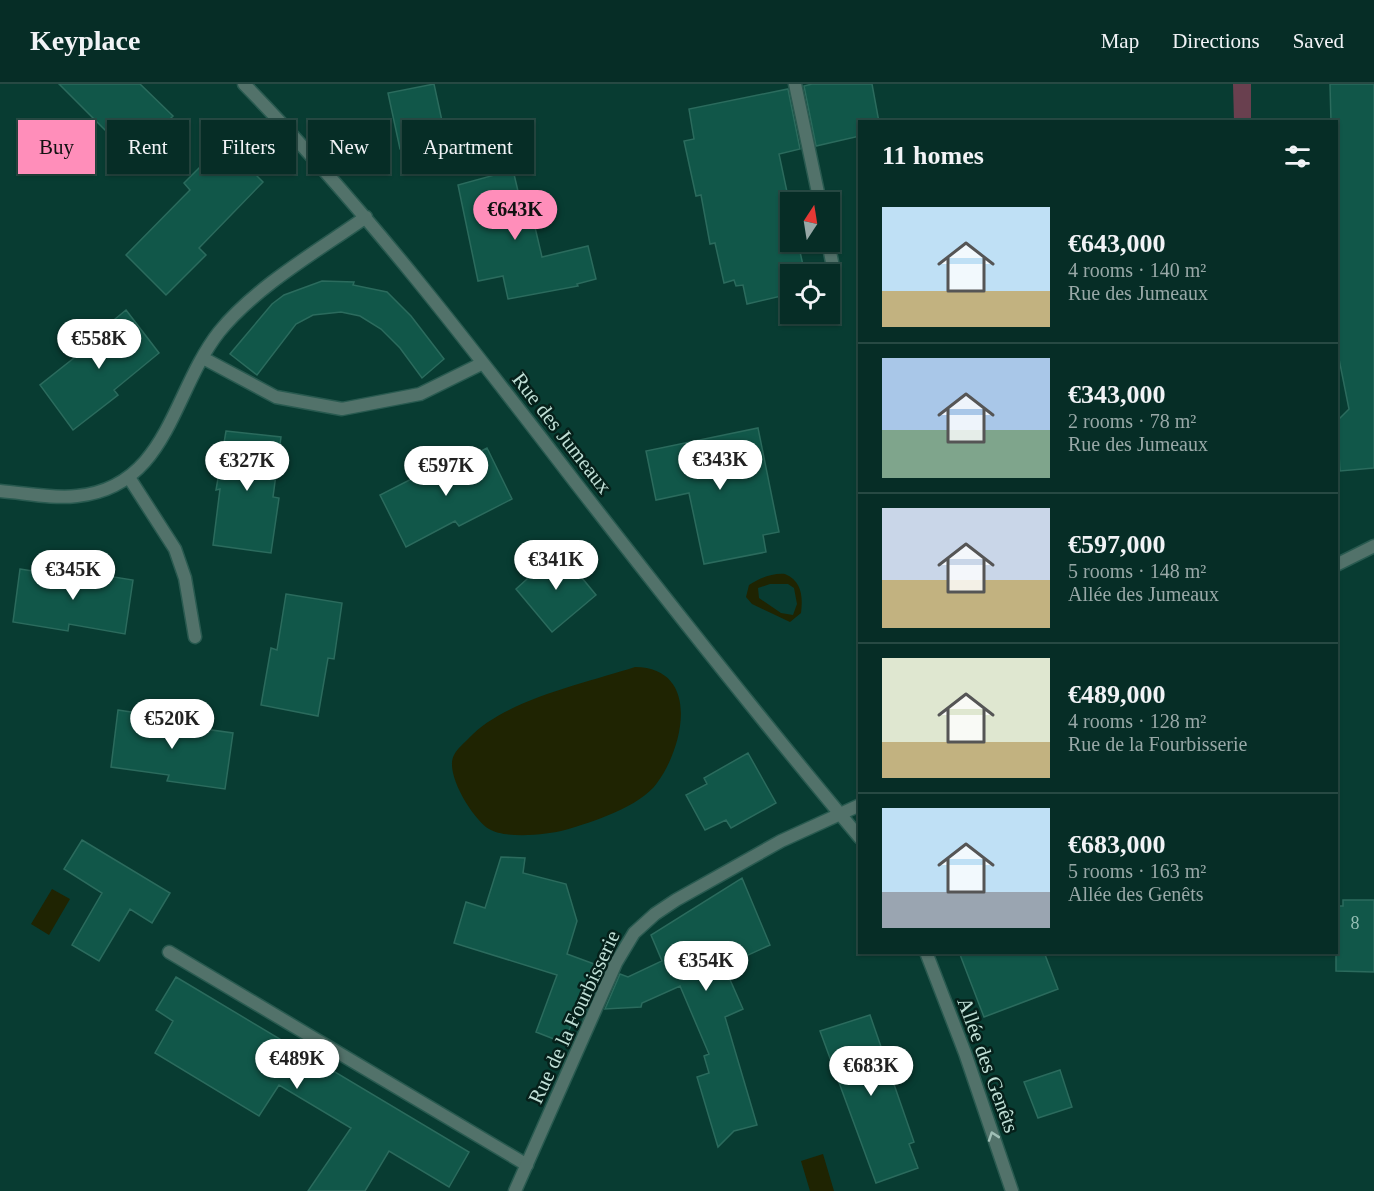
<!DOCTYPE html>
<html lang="en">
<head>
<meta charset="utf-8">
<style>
	:root { --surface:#062d26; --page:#143932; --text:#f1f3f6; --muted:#98a8a7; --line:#274943; --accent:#ff8eba }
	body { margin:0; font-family:Georgia,serif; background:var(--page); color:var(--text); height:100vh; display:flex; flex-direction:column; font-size:22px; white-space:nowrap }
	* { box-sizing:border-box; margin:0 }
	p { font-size:20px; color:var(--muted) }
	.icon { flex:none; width:33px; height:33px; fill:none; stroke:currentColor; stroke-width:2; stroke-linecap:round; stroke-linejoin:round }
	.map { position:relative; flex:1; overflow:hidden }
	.side { position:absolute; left:858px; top:36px; width:480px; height:834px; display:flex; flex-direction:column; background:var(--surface); border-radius:0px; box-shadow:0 2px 4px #0004,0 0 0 2px var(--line) }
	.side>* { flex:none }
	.hud { position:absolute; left:18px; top:36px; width:570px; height:54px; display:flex; gap:12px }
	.needle { width:39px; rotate:12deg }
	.controls { position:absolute; left:780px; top:108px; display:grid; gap:12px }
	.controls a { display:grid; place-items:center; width:60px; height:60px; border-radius:0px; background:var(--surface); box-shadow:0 2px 4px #0004,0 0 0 2px var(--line); font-size:30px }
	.price { position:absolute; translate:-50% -51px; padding:0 14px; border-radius:21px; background:#fff; color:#222; font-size:20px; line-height:39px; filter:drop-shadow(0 2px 3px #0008) }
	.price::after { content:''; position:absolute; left:50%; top:36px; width:18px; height:14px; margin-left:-9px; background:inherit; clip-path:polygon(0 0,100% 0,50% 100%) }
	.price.active { background:var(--accent); color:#111 }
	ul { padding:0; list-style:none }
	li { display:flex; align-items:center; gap:18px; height:150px; padding:0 24px }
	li+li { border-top:2px solid var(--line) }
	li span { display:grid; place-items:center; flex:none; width:168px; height:120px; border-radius:0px; color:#555 }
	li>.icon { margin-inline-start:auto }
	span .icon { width:72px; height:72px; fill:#fffc; stroke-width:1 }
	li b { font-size:26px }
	h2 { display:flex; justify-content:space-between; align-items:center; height:72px; padding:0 24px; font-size:26px }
	.tag { padding:0 21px; border-radius:0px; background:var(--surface); box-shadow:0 2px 4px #0004,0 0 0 2px var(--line); font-size:21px; line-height:54px }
	.tag.active { background:var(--accent); color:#111 }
	header { display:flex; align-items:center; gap:36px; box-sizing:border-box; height:84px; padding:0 30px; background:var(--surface); border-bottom:2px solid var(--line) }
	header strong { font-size:28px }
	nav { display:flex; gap:33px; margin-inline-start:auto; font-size:21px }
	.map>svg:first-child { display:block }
	.green { fill:#69404f }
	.water { fill:#1f2402; fill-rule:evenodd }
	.building { fill:#115749; stroke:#2b6b5d; stroke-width:1.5 }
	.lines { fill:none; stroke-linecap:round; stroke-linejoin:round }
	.service-casing { stroke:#295a50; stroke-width:15 }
	.minor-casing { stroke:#295a50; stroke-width:15 }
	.service { stroke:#52726a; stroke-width:12 }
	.minor { stroke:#52726a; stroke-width:12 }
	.oneway { stroke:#a0bfb6 }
	.labels { text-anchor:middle; stroke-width:5; stroke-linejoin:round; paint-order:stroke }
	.number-label { font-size:18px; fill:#95beb4 }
	.street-label { font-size:21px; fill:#c1e0d7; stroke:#05201a }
</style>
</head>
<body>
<header>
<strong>Keyplace</strong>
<nav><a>Map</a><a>Directions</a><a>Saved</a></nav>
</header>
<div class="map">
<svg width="1374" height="1107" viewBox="0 0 1374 1107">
	<rect width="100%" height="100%" fill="#083c32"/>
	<path class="green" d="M1233 0H1251V37H1234Z"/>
	<path class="water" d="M785 490C802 497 803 513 801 529L790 538 752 520 746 513 749 501C760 494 772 489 785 490ZM770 500H788L794 504 797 520 793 531 781 529 759 514 758 504Z
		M635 583C701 584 684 663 657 699 640 723 592 738 565 746 547 751 505 755 489 745 473 735 444 689 454 671 457 665 464 659 469 654 504 616 586 599 635 583Z
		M52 805 70 815 49 851 31 840Z
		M823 1070 834 1107H810L801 1077Z"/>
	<path class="building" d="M59 0H140L173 32 132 73Z
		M434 0 450 74 410 82 406 64 400 65 388 9Z
		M812 0H872L879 38H860V52L816 62 804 2Z
		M1330 0H1374V384L1340 387 1337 337 1349 325 1336 260V38H1331Z
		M788 5 800 65 779 70 790 122V161L798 159 805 190H790V210L747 220 743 201 736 202 734 196 724 199 715 159 710 160 701 111 696 112 684 57 694 55 689 25Z
		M224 59 263 98 199 164 206 171 166 211 126 171 190 106 184 99Z
		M513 86 522 124 530 122 542 173 588 162 596 195 577 200 578 202 508 215 503 192 478 197 458 101Z
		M322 197 354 198 353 201 387 208 411 232 444 275 422 294 400 264 381 245 360 232 341 228 313 231 296 240 257 291 230 270 272 220 284 211Z
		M126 226 159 269 114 306 118 311 73 346 40 301 84 266 81 263Z
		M758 344 779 448 763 451 766 468 704 480 689 409 656 416 646 367Z
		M226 347 281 353 273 413 279 414 271 469 213 461 220 405 216 406Z
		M487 364 512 415 459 442 455 437 406 463 380 411 429 386 432 392Z
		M559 466 596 511 552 548 516 505Z
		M20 485 76 494 77 487 133 496 125 550 69 540 68 547 13 538Z
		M286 510 342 519 334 575 328 574 318 632 261 621 271 564 277 566Z
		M118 626 177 635 176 641 233 649 225 705 167 697 169 691 111 683Z
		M748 669 776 719 731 744 726 736 705 746 686 711 707 700 704 694Z
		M82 756 170 809 152 839 130 825 99 877 72 861 102 809 64 785Z
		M501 773 525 774 523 789 566 800 577 837 567 870 605 884 586 926H577L564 959 536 948 557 891 454 859 466 818 485 824Z
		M742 794 770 861 724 882 743 925 725 933 757 1041 734 1047 718 1063 697 993 709 989 704 972 709 970 680 902 642 919 641 923 605 925 620 890 628 893 662 877 651 851Z
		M1343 816H1374V888L1336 887V822H1343Z
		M959 868H1044L1058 905 984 933Z
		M176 893 469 1068 449 1103 389 1067 365 1107H308L351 1044 279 1001 259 1032 155 969 173 937 156 926Z
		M870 931 914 1058 909 1060 918 1084 876 1099 820 947Z
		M1060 986 1072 1023 1038 1034 1024 998Z"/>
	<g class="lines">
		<defs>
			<path id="service" d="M795 0 820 118
				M828 158 832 178
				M169 868 527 1081"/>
			<path id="minor" d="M244 0C365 124 470 261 575 398 668 518 762 637 860 754
				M203 274 276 313 342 325 420 310 483 279
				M130 395 175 465 185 494 195 553
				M0 407C25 409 53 415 77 412 168 403 172 308 219 248 255 203 319 166 366 133
				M1336 481 1374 462
				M926 868 965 969 1012 1107
				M515 1107 616 879 634 849 655 830 676 816 781 757 860 721"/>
		</defs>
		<use href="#service" class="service-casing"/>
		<use href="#minor" class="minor-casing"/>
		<use href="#service" class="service"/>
		<use href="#minor" class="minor"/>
	</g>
	<defs><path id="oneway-chevron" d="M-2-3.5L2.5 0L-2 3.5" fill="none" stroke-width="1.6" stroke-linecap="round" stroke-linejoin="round" transform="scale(1.5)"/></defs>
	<use class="oneway" href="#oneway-chevron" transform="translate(993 1052) rotate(-109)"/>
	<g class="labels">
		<g class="number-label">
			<text x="1355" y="845">8</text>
		</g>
		<g class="street-label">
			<text transform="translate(562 349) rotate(52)" y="7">Rue des Jumeaux</text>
			<text transform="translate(574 933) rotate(-65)" y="7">Rue de la Fourbisserie</text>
			<text transform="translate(988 981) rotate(70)" y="7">Allée des Genêts</text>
		</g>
	</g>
</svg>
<div class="controls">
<a><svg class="needle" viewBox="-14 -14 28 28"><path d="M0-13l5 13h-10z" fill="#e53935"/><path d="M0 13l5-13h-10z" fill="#98a8a7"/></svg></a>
<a><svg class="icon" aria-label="locate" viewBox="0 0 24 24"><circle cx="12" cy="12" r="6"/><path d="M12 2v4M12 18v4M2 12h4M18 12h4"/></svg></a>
</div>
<b class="price active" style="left:515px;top:157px">€643K</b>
<b class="price" style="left:99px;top:286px">€558K</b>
<b class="price" style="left:720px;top:407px">€343K</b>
<b class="price" style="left:247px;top:408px">€327K</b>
<b class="price" style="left:446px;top:413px">€597K</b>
<b class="price" style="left:556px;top:507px">€341K</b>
<b class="price" style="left:73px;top:517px">€345K</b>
<b class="price" style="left:172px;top:666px">€520K</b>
<b class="price" style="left:706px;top:908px">€354K</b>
<b class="price" style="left:297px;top:1006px">€489K</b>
<b class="price" style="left:871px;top:1013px">€683K</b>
<div class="hud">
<a class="tag active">Buy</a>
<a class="tag">Rent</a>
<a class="tag">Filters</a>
<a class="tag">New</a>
<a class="tag">Apartment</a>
</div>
<section class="side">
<h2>11 homes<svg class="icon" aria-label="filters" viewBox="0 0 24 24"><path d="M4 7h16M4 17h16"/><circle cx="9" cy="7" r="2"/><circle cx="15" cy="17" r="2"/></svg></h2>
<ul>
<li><span style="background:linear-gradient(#bfe0f5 70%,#c2b280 0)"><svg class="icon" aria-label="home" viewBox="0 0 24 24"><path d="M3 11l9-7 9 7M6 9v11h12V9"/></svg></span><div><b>€643,000</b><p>4 rooms · 140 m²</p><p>Rue des Jumeaux</p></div></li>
<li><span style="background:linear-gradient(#a9c7e8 60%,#7fa58c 0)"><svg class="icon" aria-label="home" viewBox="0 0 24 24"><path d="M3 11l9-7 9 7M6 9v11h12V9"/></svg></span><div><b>€343,000</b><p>2 rooms · 78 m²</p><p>Rue des Jumeaux</p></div></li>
<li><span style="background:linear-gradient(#c9d6e8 60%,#c2b280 0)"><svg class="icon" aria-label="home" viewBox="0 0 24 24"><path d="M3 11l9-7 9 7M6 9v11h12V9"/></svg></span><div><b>€597,000</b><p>5 rooms · 148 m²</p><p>Allée des Jumeaux</p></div></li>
<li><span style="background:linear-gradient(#dfe7d0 70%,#c2b280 0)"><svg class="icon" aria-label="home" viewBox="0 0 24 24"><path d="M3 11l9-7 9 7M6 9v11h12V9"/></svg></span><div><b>€489,000</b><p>4 rooms · 128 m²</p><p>Rue de la Fourbisserie</p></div></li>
<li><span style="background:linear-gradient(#bfe0f5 70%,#9aa5b1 0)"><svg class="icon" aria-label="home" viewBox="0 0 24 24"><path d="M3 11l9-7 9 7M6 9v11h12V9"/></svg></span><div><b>€683,000</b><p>5 rooms · 163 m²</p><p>Allée des Genêts</p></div></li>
</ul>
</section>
</div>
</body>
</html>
